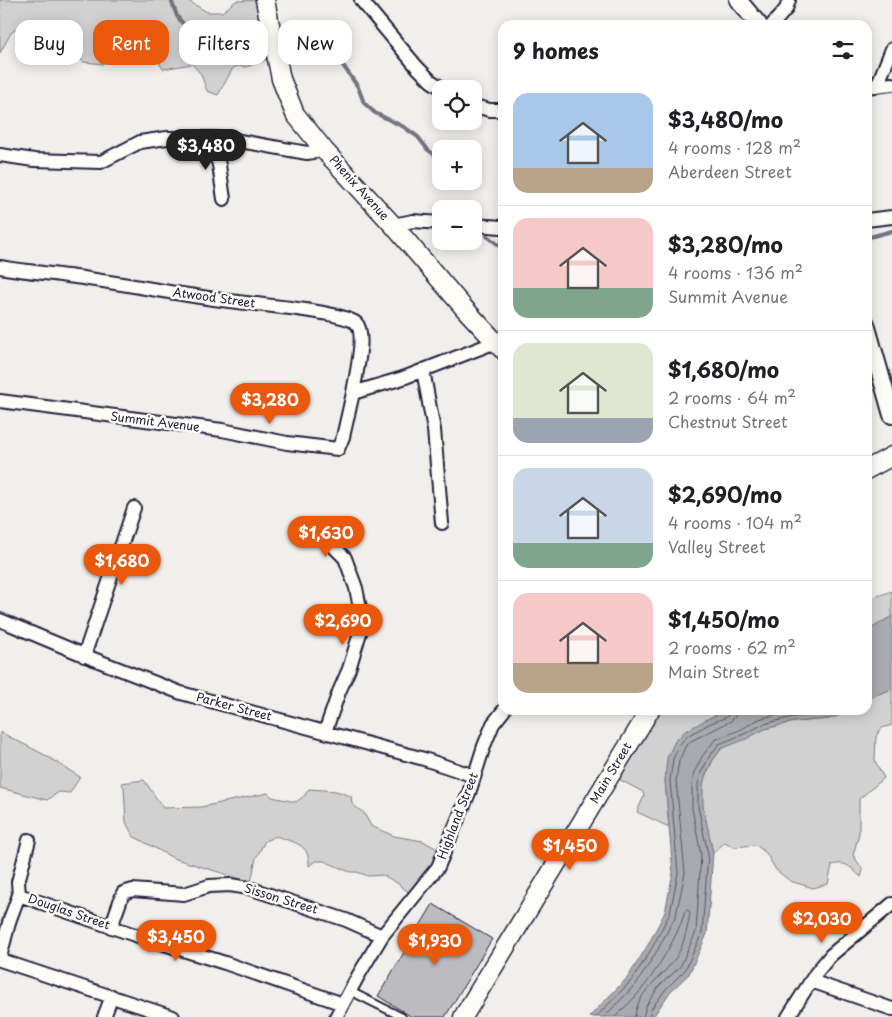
<!DOCTYPE html>
<html lang="en">
<head>
<meta charset="utf-8">
<style>
	:root { --surface:#fff; --page:#f6f6f6; --text:#202124; --muted:#757577; --line:#e0e0e0; --accent:#ea580c }
	body { margin:0; font-family:"Playpen Sans",sans-serif; background:var(--page); color:var(--text); height:100vh; display:flex; flex-direction:column; font-size:19px; white-space:nowrap }
	* { box-sizing:border-box; margin:0 }
	p { font-size:16px; color:var(--muted) }
	.icon { flex:none; width:28px; height:28px; fill:none; stroke:currentColor; stroke-width:2; stroke-linecap:round; stroke-linejoin:round }
	.map { position:relative; flex:1; overflow:hidden }
	.panel { position:absolute; left:498px; top:20px; width:374px; height:695px; display:flex; flex-direction:column; background:var(--surface); border-radius:15px; box-shadow:0 2px 12px #0003 }
	.panel>* { flex:none }
	.guide { position:absolute; left:15px; top:20px; width:408px; height:45px; display:flex; gap:10px }
	.controls { position:absolute; left:432px; top:80px; display:grid; gap:10px }
	.controls a { display:grid; place-items:center; width:50px; height:50px; border-radius:10px; background:var(--surface); box-shadow:0 2px 12px #0003; font-size:25px }
	.price { position:absolute; translate:-50% -42px; padding:0 11px; border-radius:18px; background:var(--accent); color:#fff; font-size:16px; line-height:32px; filter:drop-shadow(0 1px 2px #0008) }
	.price::after { content:''; position:absolute; left:50%; top:30px; width:15px; height:11px; margin-left:-8px; background:inherit; clip-path:polygon(0 0,100% 0,50% 100%) }
	.price.current { background:#222; color:#fff }
	ul { padding:0; list-style:none }
	li { display:flex; align-items:center; gap:15px; height:125px; padding:0 15px }
	li+li { border-top:1px solid var(--line) }
	li span { display:grid; place-items:center; flex:none; width:140px; height:100px; border-radius:15px; color:#555 }
	li>.icon { margin-inline-start:auto }
	span .icon { width:60px; height:60px; fill:#fffc; stroke-width:1 }
	li b { font-size:21px }
	h2 { display:flex; justify-content:space-between; align-items:center; height:60px; padding:0 15px; font-size:21px }
	.tag { padding:0 18px; border-radius:15px; background:var(--surface); box-shadow:0 2px 12px #0003; font-size:18px; line-height:45px }
	.tag.current { background:var(--accent); color:#fff }
	.map>svg:first-child { display:block }
	.green { fill:#d2d1d1; stroke:#7a7a86 }
	.water { fill:#a9a9b0; stroke:#737381 }
	.lines { fill:none; stroke-linecap:round; stroke-linejoin:round }
	.shore { stroke:#58586a; stroke-width:1 }
	.stream { stroke:#737381; stroke-width:4 }
	.building { fill:#bcbcc0; stroke:#22223b }
	.service-casing { stroke:#22223b; stroke-width:10 }
	.minor-casing { stroke:#22223b; stroke-width:16 }
	.tertiary-casing { stroke:#22223b; stroke-width:20 }
	.secondary-casing { stroke:#22223b; stroke-width:21 }
	.service { stroke:#fdfcf7; stroke-width:6 }
	.minor { stroke:#fdfcf7; stroke-width:12 }
	.tertiary { stroke:#fdfcf7; stroke-width:16 }
	.secondary { stroke:#fdfcf7; stroke-width:18 }
	.labels { text-anchor:middle; stroke-width:5; stroke-linejoin:round; paint-order:stroke }
	.street-label { font-size:12px; fill:#22223b; stroke:#fdfcf7 }
</style>
</head>
<body>
<div class="map">
<svg width="892" height="1017" viewBox="0 0 892 1017">
	<rect width="100%" height="100%" fill="#f0efec"/>
	<filter id="ink" filterUnits="userSpaceOnUse"><feTurbulence type="fractalNoise" baseFrequency=".02" numOctaves="2"/><feDisplacementMap in="SourceGraphic" scale="10" xChannelSelector="R" yChannelSelector="G"/><feConvolveMatrix kernelMatrix="1 2 1 2 8 2 1 2 1" color-interpolation-filters="sRGB"/></filter>
	<g filter="url(#ink)">
		<path class="green" d="M0 0H187L207 12H222L236 1 264 0 274 57 246 67 238 66 233 68 218 95 207 91 201 74 192 64 163 69 155 56 134 44 124 42 111 50 103 64 84 62 72 53 66 46 61 33 39 20 31 19 11 33 0 53Z
			M892 591V616L866 632V600Z
			M892 689V725L882 728 876 736 875 761 884 778 859 799V834L853 855 863 870 861 877C850 867 847 861 832 865L828 884 813 888 790 881 776 870 766 853 756 845 733 847 725 842 713 853 702 802 703 781 713 760 725 744 753 731 794 722 829 719 853 710H866V701L873 696Z
			M648 710H730L709 718 665 780 669 827 637 812 644 796 643 792 609 774Z
			M0 732 43 754 80 777 70 793 59 792 47 800 0 788Z
			M144 780 163 808 201 807 268 793 272 797 296 802 304 796 309 789 336 791 351 796 352 804 364 813 371 826 394 836 423 841 443 852 412 895 397 883 383 875 368 876 357 872H350L324 861H315L309 866C310 843 294 843 276 836L265 841 256 858 251 882 173 858 133 836 126 822 124 787 121 783Z"/>
		<path class="water" d="M892 616V689L873 696 866 701V632Z
			M730 710H853L829 719 794 722 765 729 746 739 721 749 713 760 705 777 703 785V806L713 853 707 934 689 974 670 992 653 1017H589L628 977 648 945 665 912 673 873 665 780 667 758 675 741 684 732 709 718Z"/>
		<g class="lines">
			<path class="shore" d="M596 1017 632 980 652 948 670 913 678 873 670 780 673 759 680 744 687 736 711 723 727 717 730 710
				M604 1017 637 983 657 951 676 915 685 873 676 780 679 761 685 747 691 741 731 721 735 717 736 710
				M615 1017C624 1008 634 999 642 989 656 972 680 932 685 911L688 910 690 912C688 928 683 950 672 963 659 979 636 994 635 1017
				M643 1017 646 1006 660 985 680 967 696 932 701 855 692 808V784L694 773 703 755 715 740 742 729 759 719 791 711 806 710
				M649 1017 651 1009 666 989 685 970 702 933 708 854 698 807V784L700 775 709 757 719 744 744 734 764 724 793 717 828 714 839 710"/>
			<path class="stream" d="M171 0 177 16 187 29 200 37 244 57H265
				M288 57H328L342 64 358 87 364 103 375 113 404 127 418 137 428 150 439 158
				M487 236 500 246 502 252
				M866 238 892 231"/>
		</g>
		<path class="building" d="M433 904 492 939 445 1017H412L378 996Z"/>
		<g class="lines">
			<defs>
				<path id="service" d="M350 991 402 1017"/>
				<path id="minor" d="M361 0 417 67 431 81 443 89
					M772 25 786 9 789 0
					M877 86 892 49
					M866 87 892 84
					M474 106 490 110H502
					M211 138 219 165 224 199
					M0 155 34 160 101 162 140 142 167 138H211L234 140 307 153 324 150
					M866 220 892 217
					M393 225 413 221 441 223
					M474 225 502 227
					M0 267C23 271 45 273 68 276 122 283 175 294 229 301 252 304 342 311 356 323 367 333 355 378 353 393
					M423 370 434 430 442 523
					M0 401 222 430 287 443 338 449 343 437 353 393 403 378 496 342
					M0 620 91 658 181 693 424 759 474 776
					M84 656 134 508
					M325 732 339 692 349 669 363 623 356 588 345 558 327 540
					M19 895 132 934 225 963 343 1004
					M111 927 123 893 133 890 184 894 209 886 230 885 249 888 346 920 382 936
					M0 957 10 919 19 895 18 882 29 840
					M0 960 173 1017
					M811 981 892 1009
					M104 1017 112 996
					M336 1017 358 976 382 936 438 867 469 793 484 746 493 724 504 710
					M788 1017 816 973 831 955 892 904"/>
				<path id="tertiary" d="M738 0 759 25
					M866 324 892 415"/>
				<path id="secondary" d="M265 0 281 79 295 114 324 150 393 225 464 308 502 349
					M866 470 892 456
					M463 1017 650 710"/>
			</defs>
			<use href="#service" class="service-casing"/>
			<use href="#minor" class="minor-casing"/>
			<use href="#tertiary" class="tertiary-casing"/>
			<use href="#secondary" class="secondary-casing"/>
			<use href="#service" class="service"/>
			<use href="#minor" class="minor"/>
			<use href="#tertiary" class="tertiary"/>
			<use href="#secondary" class="secondary"/>
		</g>
	</g>
	<g class="labels">
		<g class="street-label">
			<text transform="translate(359 188) rotate(48)" y="4">Phenix Avenue</text>
			<text transform="translate(214 298) rotate(8)" y="4">Atwood Street</text>
			<text transform="translate(155 422) rotate(7)" y="4">Summit Avenue</text>
			<text transform="translate(234 707) rotate(15)" y="4">Parker Street</text>
			<text transform="translate(611 773) rotate(-59)" y="4">Main Street</text>
			<text transform="translate(458 816) rotate(-69)" y="4">Highland Street</text>
			<text transform="translate(281 899) rotate(17)" y="4">Sisson Street</text>
			<text transform="translate(69 912) rotate(19)" y="4">Douglas Street</text>
		</g>
	</g>
</svg>
<div class="controls">
<a><svg class="icon" aria-label="locate" viewBox="0 0 24 24"><circle cx="12" cy="12" r="6"/><path d="M12 2v4M12 18v4M2 12h4M18 12h4"/></svg></a>
<a>+</a>
<a>−</a>
</div>
<b class="price current" style="left:206px;top:171px">$3,480</b>
<b class="price" style="left:270px;top:425px">$3,280</b>
<b class="price" style="left:326px;top:558px">$1,630</b>
<b class="price" style="left:122px;top:586px">$1,680</b>
<b class="price" style="left:343px;top:646px">$2,690</b>
<b class="price" style="left:570px;top:871px">$1,450</b>
<b class="price" style="left:822px;top:944px">$2,030</b>
<b class="price" style="left:176px;top:962px">$3,450</b>
<b class="price" style="left:435px;top:966px">$1,930</b>
<div class="guide">
<a class="tag">Buy</a>
<a class="tag current">Rent</a>
<a class="tag">Filters</a>
<a class="tag">New</a>
</div>
<section class="panel">
<h2>9 homes<svg class="icon" aria-label="filters" viewBox="0 0 24 24"><path d="M4 7h16M4 17h16"/><circle cx="9" cy="7" r="2"/><circle cx="15" cy="17" r="2"/></svg></h2>
<ul>
<li><span style="background:linear-gradient(#a9c7e8 75%,#b9a48a 0)"><svg class="icon" aria-label="home" viewBox="0 0 24 24"><path d="M3 11l9-7 9 7M6 9v11h12V9"/></svg></span><div><b>$3,480/mo</b><p>4 rooms · 128 m²</p><p>Aberdeen Street</p></div></li>
<li><span style="background:linear-gradient(#f6c9c9 70%,#7fa58c 0)"><svg class="icon" aria-label="home" viewBox="0 0 24 24"><path d="M3 11l9-7 9 7M6 9v11h12V9"/></svg></span><div><b>$3,280/mo</b><p>4 rooms · 136 m²</p><p>Summit Avenue</p></div></li>
<li><span style="background:linear-gradient(#dfe7d0 75%,#9aa5b1 0)"><svg class="icon" aria-label="home" viewBox="0 0 24 24"><path d="M3 11l9-7 9 7M6 9v11h12V9"/></svg></span><div><b>$1,680/mo</b><p>2 rooms · 64 m²</p><p>Chestnut Street</p></div></li>
<li><span style="background:linear-gradient(#c9d6e8 75%,#7fa58c 0)"><svg class="icon" aria-label="home" viewBox="0 0 24 24"><path d="M3 11l9-7 9 7M6 9v11h12V9"/></svg></span><div><b>$2,690/mo</b><p>4 rooms · 104 m²</p><p>Valley Street</p></div></li>
<li><span style="background:linear-gradient(#f6c9c9 70%,#b9a48a 0)"><svg class="icon" aria-label="home" viewBox="0 0 24 24"><path d="M3 11l9-7 9 7M6 9v11h12V9"/></svg></span><div><b>$1,450/mo</b><p>2 rooms · 62 m²</p><p>Main Street</p></div></li>
</ul>
</section>
</div>
</body>
</html>
